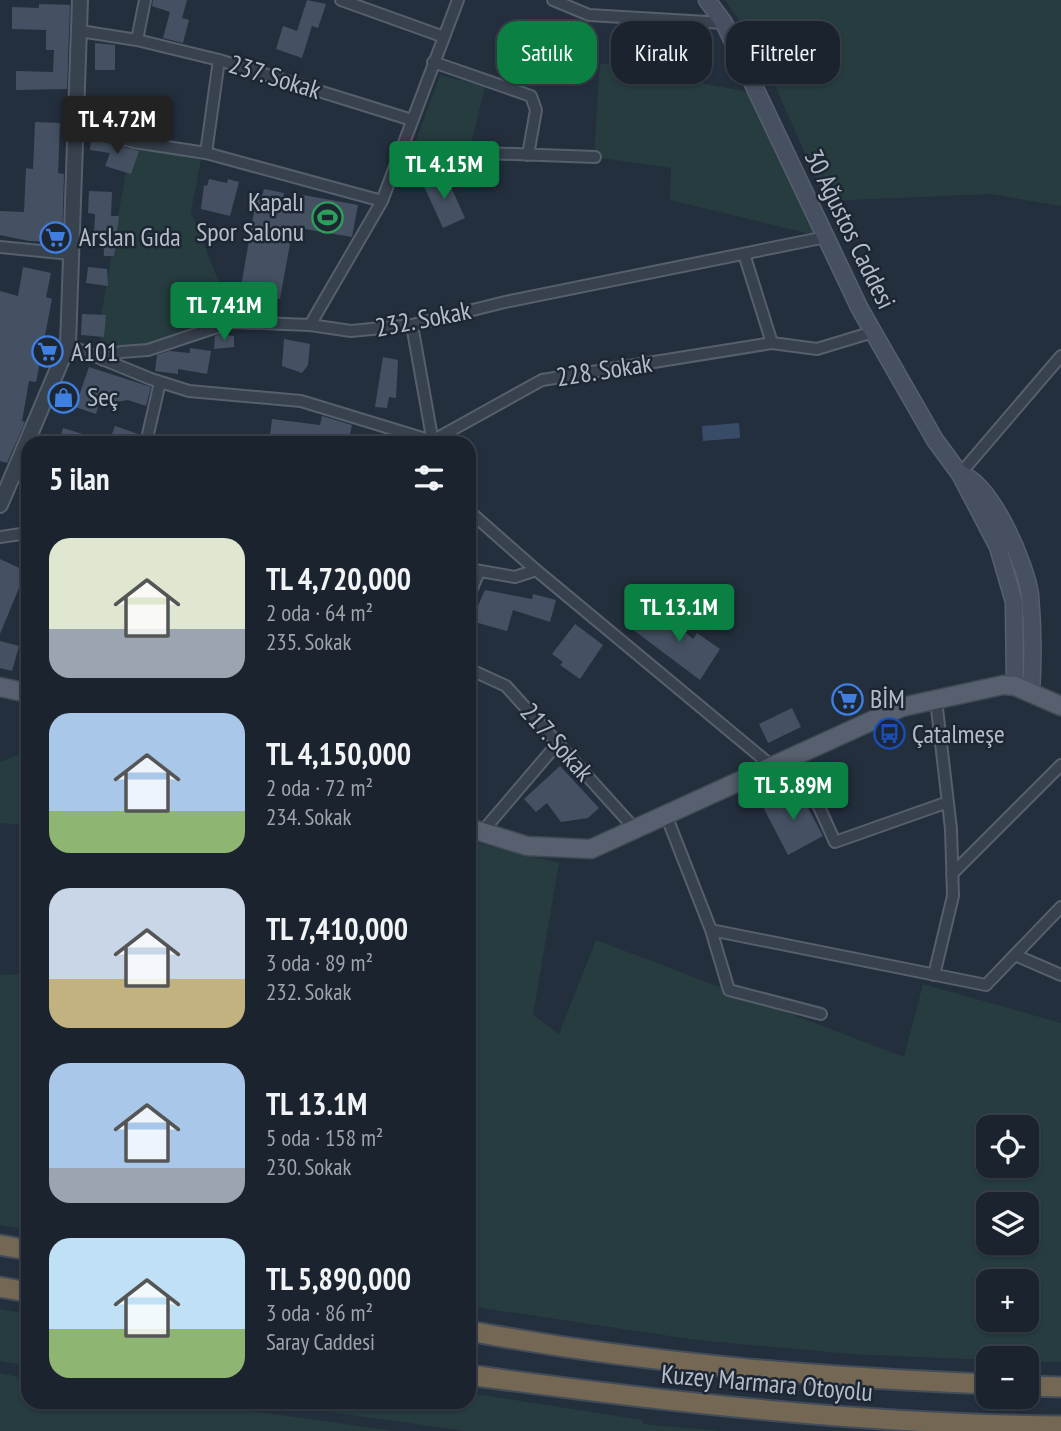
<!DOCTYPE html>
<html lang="tr">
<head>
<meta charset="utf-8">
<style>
	:root { --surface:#1b232e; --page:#282f3a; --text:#f1f3f6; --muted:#a0a4aa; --line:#39404a; --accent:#0b8043 }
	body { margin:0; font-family:"PT Sans Narrow",sans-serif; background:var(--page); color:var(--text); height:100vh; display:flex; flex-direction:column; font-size:26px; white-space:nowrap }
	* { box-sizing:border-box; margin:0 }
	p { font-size:23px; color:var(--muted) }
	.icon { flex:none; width:38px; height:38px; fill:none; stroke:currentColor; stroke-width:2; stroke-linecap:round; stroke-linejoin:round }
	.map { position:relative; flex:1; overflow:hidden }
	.drawer { position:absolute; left:21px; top:436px; width:455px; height:973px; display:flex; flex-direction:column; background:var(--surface); border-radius:21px; box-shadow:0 2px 5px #0004,0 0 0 2px var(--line) }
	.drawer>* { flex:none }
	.top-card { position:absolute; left:497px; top:21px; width:458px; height:63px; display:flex; gap:14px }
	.tools { position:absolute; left:976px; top:1115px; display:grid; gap:14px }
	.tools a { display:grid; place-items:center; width:63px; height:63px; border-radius:14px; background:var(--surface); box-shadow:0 2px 5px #0004,0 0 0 2px var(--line); font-size:35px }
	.price { position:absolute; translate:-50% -60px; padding:0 16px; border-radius:7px; background:var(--accent); color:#fff; font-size:23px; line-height:46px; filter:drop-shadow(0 2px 4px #0008) }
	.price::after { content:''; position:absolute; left:50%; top:42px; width:21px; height:16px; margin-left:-10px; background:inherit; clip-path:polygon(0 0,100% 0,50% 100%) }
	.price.selected { background:#222; color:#fff }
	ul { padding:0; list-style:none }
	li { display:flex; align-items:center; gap:21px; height:175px; padding:0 28px }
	li span { display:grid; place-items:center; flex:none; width:196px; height:140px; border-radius:21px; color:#555 }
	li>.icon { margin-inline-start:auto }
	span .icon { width:84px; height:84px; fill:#fffc; stroke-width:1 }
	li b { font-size:30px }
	h2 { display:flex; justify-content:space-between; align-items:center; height:84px; padding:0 28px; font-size:30px }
	.tag { padding:0 24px; border-radius:21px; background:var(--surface); box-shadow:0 2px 5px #0004,0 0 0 2px var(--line); font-size:24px; line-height:63px }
	.tag.selected { background:var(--accent); color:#fff }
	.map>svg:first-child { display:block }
	.green { fill:#263c3f; fill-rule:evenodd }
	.water { fill:#394c67 }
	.building { fill:#455162 }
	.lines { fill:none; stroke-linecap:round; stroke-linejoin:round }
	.minor-casing { stroke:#565f6c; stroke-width:14 }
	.tertiary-casing { stroke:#565f6c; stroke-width:18 }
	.secondary-casing { stroke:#565f6c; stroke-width:19 }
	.primary-casing { stroke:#414a57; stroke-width:21 }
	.motorway-casing { stroke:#434c59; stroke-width:23 }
	.minor { stroke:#38414e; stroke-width:10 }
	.tertiary { stroke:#38414e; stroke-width:14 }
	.secondary { stroke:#465061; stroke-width:16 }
	.primary { stroke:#56606e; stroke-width:18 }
	.motorway { stroke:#746855; stroke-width:19 }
	.labels { text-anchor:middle; stroke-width:5; stroke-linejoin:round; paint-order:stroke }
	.street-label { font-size:26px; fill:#b4bcc9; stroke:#1d2633 }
	.poi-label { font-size:26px; fill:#b4bcc9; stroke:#1d2633; text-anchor:start }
</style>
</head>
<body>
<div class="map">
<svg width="1061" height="1431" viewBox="0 0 1061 1431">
	<rect width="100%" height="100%" fill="#242f3e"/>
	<path class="green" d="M725 0H1061V206L990 194 826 201 757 45Z
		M600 63 752 93 814 235 670 200 671 168 594 157Z
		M440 75 485 86 470 149 414 146Z
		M131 142 201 159 191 212 232 315 149 351 101 346 100 322Z
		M28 751V825L0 823V762Z
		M469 841 559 863 533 1015 559 1034 596 940 904 1057 923 984 1061 1023V1362H1027V1358L989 1360 851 1354 696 1340 469 1306ZM989 1127H1027V1166H989ZM989 1204H1027V1242H989ZM989 1281H1027V1320H989Z
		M28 974V1230L0 1225V975Z
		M0 1309 28 1314V1366L0 1361Z
		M0 1373 28 1379V1402H189L395 1431H0Z
		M469 1393 643 1420V1424L720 1431H465L259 1402H469Z"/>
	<path class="water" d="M739 423 740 438 703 441 702 426Z"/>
	<path class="building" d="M153 0H187L182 18 189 20 183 43 163 38 170 12 152 6Z
		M307 0 326 4 318 28 312 26 302 58 276 49 283 26 297 31Z
		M39 4 70 5 67 89 16 90V71L53 72 54 50H46V30L12 29V7L39 8Z
		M95 43 115 45V70H95Z
		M35 122 60 123 58 173 64 174 62 242 29 241 0 235V211L24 212 26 168 33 169Z
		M91 139 139 151 131 174 105 166 110 153 90 150Z
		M445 174 465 218 443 228 423 184Z
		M209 179 227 183 228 179 239 182 230 216 201 209 204 185 207 186Z
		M264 189 284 193 283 199 302 203 303 195 358 205 352 237 293 227 280 299 266 297 264 303 244 300 245 293 240 292 257 195 262 196Z
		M89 191 112 192 111 216H119L114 256H104L103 234H94L95 214 88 213Z
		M23 267 51 273 46 297 52 299 36 382 29 381 22 421 25 422 7 463 0 461V291L18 296Z
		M88 267 107 269 108 286 86 283Z
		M82 314 106 315 104 337 81 335Z
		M219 334 234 336V347L214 349 215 336Z
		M284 339 310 344 308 365 302 373 282 366Z
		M190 348 211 351 207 374 178 369V374L155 371 157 355 169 351 190 353Z
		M383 357 398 360 396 398 389 397 387 408 375 407Z
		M89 367 151 387 146 406 128 400 116 402 103 391 96 414 75 407Z
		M322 416 352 425 348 443H269L272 419 320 425Z
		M115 426 138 434 135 443 110 439Z
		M63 428 86 435 84 443H59Z
		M0 559 26 571 0 634Z
		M485 590 532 599 533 594 556 600 550 622 513 610 507 631 471 621Z
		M662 612 693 639 697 633 720 649 700 680 632 629Z
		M575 624 603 645 580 679 560 665 563 662 552 654Z
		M0 641 19 646 12 671 0 668Z
		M792 708 801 727 768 743 759 724Z
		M560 766 599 808 588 818 561 822 547 803 536 812 524 799Z
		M798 789 823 836 788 855 763 807Z"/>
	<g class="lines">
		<defs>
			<path id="minor" d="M341 0 444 37
				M553 0 589 15 724 23
				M80 31 137 40 145 0
				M137 40 219 60 412 120
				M433 62 531 96 536 110 528 155
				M76 127 134 142 206 153 382 201
				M401 150 595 157
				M206 153 219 60
				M0 247 71 254
				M744 254 772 343
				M310 325 382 201 458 0
				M412 325 433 443
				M68 345 151 379 189 391 301 401 432 441 542 380 772 343 817 349 873 332
				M103 360 121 352 148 350 232 322 310 325 351 331 412 325 505 302 826 237
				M146 443 160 382
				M960 474 1061 356
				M469 511 536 570
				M0 537 28 533
				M469 569 515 577 536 570 773 767
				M469 595 479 572
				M469 669 506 686 635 829
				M469 685 473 671
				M796 756 835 842 948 802
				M666 815 711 930 986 985 1061 907
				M482 832 558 743
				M952 874 1061 765
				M711 930 729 990 821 1014
				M1015 955 1061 975
				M934 975 953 896 951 829 936 700"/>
			<path id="tertiary" d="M0 505 68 345 80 0"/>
			<path id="secondary" d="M707 0 724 23 860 309 935 440 960 474 998 547 1014 602 1015 686
				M963 475C993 487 1026 565 1030 595 1033 628 1033 661 1031 693"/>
			<path id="primary" d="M0 687 28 693
				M469 828 527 846 591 849 902 707 1003 685 1015 686 1061 706"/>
			<path id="motorway" d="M0 1245 28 1250
				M0 1287 28 1292
				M469 1331C641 1363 814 1377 989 1384
				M469 1375C666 1402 862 1424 1061 1426
				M1027 1386 1061 1387"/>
		</defs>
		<use href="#minor" class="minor-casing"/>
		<use href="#tertiary" class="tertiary-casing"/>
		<use href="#secondary" class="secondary-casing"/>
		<use href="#primary" class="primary-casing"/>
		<use href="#motorway" class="motorway-casing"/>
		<use href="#minor" class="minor"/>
		<use href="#tertiary" class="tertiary"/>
		<use href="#secondary" class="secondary"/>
		<use href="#primary" class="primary"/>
		<use href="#motorway" class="motorway"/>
	</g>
	<defs>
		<symbol id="stadium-ring" viewBox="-11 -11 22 22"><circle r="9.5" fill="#1d2633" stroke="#2e9e5b" stroke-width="1.5"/><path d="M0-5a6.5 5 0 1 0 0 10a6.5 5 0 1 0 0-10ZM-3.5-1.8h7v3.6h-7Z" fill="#2e9e5b"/></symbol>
		<symbol id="supermarket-ring" viewBox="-11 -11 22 22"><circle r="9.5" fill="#1d2633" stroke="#3f7fe0" stroke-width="1.5"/><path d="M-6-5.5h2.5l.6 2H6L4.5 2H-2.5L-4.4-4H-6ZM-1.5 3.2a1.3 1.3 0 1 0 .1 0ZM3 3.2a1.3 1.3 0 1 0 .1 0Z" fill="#3f7fe0"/></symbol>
		<symbol id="shop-ring" viewBox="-11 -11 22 22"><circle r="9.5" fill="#1d2633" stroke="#3f7fe0" stroke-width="1.5"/><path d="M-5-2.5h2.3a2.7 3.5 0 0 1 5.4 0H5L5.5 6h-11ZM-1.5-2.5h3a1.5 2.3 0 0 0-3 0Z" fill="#3f7fe0"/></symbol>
		<symbol id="bus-ring" viewBox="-11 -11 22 22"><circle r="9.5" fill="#1d2633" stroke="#1a4fb4" stroke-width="1.5"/><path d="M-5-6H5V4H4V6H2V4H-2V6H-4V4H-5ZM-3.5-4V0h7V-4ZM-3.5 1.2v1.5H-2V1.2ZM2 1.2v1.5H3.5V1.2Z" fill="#1a4fb4"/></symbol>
	</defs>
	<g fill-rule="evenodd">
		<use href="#stadium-ring" x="310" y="200" width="35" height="35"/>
		<use href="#supermarket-ring" x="38" y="220" width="35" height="35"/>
		<use href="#supermarket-ring" x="30" y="334" width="35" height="35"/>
		<use href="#shop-ring" x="46" y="380" width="35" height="35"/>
		<use href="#supermarket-ring" x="830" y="682" width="35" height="35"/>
		<use href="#bus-ring" x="872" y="716" width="35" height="35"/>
	</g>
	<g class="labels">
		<g class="street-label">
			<text transform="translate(275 77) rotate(17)" y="9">237. Sokak</text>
			<text transform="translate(850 229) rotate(64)" y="9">30 Ağustos Caddesi</text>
			<text transform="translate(423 319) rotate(-11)" y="9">232. Sokak</text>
			<text transform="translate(604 370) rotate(-9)" y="9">228. Sokak</text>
			<text transform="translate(557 742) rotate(48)" y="9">217. Sokak</text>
			<text transform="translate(767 1383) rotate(5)" y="9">Kuzey Marmara Otoyolu</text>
		</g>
		<g class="poi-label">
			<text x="304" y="211" text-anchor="end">Kapalı<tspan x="304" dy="30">Spor Salonu</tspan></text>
			<text x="79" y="246">Arslan Gıda</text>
			<text x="71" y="361">A101</text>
			<text x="87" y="406">Seç</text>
			<text x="870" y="708">BİM</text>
			<text x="912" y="743">Çatalmeşe</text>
		</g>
	</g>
</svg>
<div class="tools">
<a><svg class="icon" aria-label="locate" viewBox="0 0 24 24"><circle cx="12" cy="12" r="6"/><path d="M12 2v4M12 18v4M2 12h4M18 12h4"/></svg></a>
<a><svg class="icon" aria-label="layers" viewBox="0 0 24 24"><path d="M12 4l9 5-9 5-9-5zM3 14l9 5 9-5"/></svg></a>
<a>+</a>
<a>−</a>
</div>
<b class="price selected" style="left:117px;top:156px">TL 4.72M</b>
<b class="price" style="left:444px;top:201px">TL 4.15M</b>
<b class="price" style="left:224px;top:342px">TL 7.41M</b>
<b class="price" style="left:679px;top:644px">TL 13.1M</b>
<b class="price" style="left:793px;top:822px">TL 5.89M</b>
<div class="top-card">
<a class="tag selected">Satılık</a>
<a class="tag">Kiralık</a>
<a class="tag">Filtreler</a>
</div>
<section class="drawer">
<h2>5 ilan<svg class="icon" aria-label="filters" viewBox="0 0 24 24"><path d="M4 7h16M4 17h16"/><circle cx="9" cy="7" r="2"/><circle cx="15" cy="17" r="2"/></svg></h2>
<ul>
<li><span style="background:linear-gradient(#dfe7d0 65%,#9aa5b1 0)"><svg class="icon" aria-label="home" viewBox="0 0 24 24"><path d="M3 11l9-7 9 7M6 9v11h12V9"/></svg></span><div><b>TL 4,720,000</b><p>2 oda · 64 m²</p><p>235. Sokak</p></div></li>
<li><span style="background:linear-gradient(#a9c7e8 70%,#8fb573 0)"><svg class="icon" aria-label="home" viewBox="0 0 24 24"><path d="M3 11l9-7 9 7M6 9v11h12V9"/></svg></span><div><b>TL 4,150,000</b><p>2 oda · 72 m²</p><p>234. Sokak</p></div></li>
<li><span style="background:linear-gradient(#c9d6e8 65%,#c2b280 0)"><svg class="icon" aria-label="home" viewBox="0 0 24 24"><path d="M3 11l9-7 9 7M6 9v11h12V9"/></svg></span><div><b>TL 7,410,000</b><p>3 oda · 89 m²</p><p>232. Sokak</p></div></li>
<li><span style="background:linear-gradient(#a9c7e8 75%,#9aa5b1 0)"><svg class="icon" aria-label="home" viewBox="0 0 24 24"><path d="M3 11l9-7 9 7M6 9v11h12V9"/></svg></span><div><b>TL 13.1M</b><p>5 oda · 158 m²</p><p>230. Sokak</p></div></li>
<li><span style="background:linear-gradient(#bfe0f5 65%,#8fb573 0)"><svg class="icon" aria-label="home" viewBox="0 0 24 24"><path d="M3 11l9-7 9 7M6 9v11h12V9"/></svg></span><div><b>TL 5,890,000</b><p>3 oda · 86 m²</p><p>Saray Caddesi</p></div></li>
</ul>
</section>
</div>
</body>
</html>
